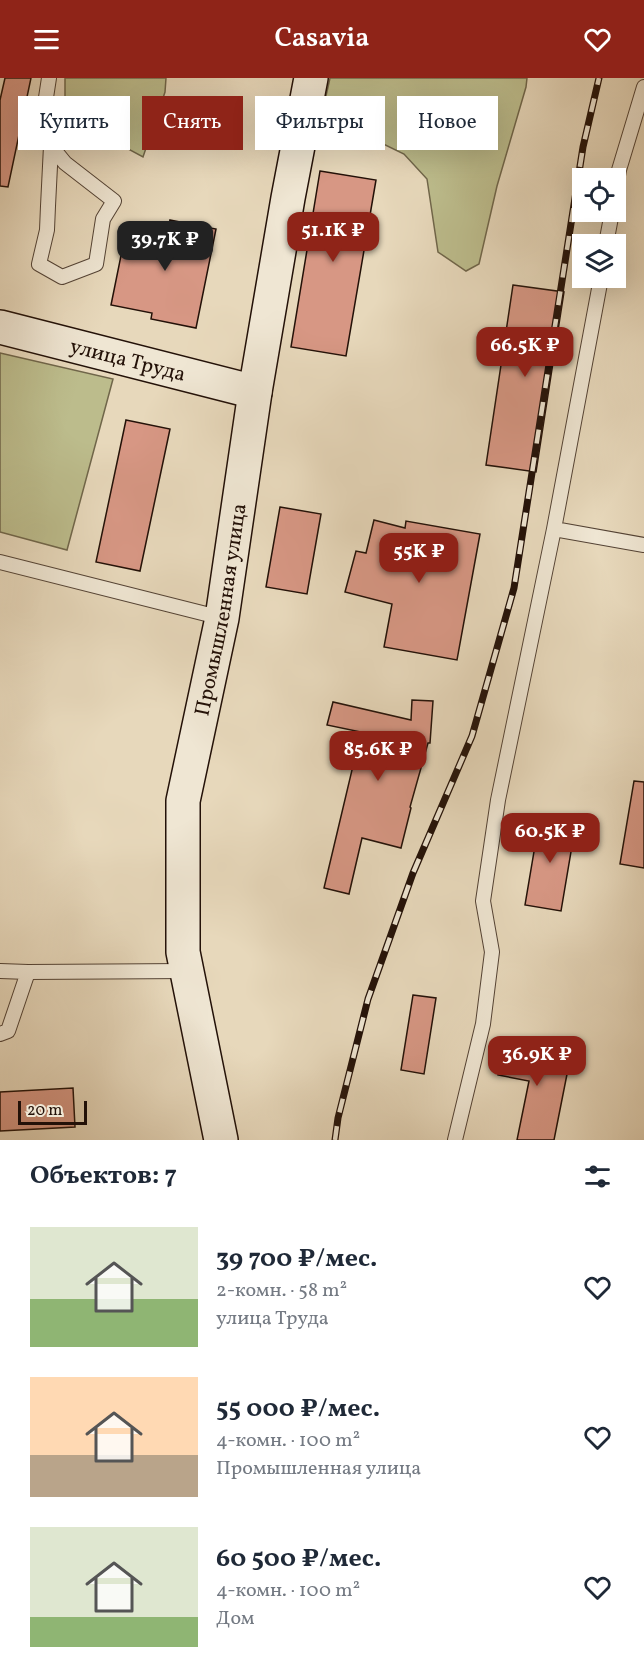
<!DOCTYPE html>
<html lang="ru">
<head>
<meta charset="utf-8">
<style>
	:root { --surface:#fff; --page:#f6f6f7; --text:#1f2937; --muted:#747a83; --accent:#8f2418 }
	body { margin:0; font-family:Vollkorn,serif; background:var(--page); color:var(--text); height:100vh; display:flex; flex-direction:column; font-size:22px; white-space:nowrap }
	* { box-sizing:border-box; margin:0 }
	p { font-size:20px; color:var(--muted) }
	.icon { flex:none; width:33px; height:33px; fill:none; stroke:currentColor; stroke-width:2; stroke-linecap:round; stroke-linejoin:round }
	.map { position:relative; height:1062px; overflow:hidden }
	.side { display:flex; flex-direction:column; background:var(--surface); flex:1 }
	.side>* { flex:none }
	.top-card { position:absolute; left:18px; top:18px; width:609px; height:54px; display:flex; gap:12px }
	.fabs { position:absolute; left:572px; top:90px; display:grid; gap:12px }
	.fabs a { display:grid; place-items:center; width:54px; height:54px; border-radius:0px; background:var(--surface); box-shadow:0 6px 24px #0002; font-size:30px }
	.scale { position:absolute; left:18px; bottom:15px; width:69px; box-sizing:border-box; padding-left:6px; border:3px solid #231108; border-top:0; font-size:16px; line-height:21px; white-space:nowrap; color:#231108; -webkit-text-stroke:4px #efe6d3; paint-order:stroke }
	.price { position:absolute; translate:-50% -51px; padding:0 14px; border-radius:12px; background:var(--accent); color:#fff; font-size:20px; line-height:39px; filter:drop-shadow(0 2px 3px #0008) }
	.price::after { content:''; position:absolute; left:50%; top:36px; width:18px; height:14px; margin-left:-9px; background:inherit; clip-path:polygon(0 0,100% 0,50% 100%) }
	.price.current { background:#222; color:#fff }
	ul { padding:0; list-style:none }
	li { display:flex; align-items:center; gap:18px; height:150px; padding:0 30px }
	li span { display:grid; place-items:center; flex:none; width:168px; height:120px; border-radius:0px; color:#555 }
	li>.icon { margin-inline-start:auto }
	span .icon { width:72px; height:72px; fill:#fffc; stroke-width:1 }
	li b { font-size:26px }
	h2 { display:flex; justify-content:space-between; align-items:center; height:72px; padding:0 30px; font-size:26px }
	.tag { padding:0 21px; border-radius:0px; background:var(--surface); box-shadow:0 6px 24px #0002; font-size:21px; line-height:54px }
	.tag.current { background:var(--accent); color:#fff }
	header { display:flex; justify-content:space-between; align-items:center; height:78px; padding:0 30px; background:var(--accent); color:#fff; font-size:27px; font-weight:600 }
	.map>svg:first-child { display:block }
	.green { fill:#bcbc8c; stroke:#70664a; stroke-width:1.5 }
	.building { fill:#d79784; stroke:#231108; stroke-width:1.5 }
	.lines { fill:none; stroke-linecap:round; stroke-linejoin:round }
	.lane-casing { stroke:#544335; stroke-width:16 }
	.secondary-casing { stroke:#231108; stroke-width:36 }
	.lane { stroke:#efe6d3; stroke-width:14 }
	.secondary { stroke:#efe6d3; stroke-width:33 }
	.rail-casing { stroke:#231108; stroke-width:7 }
	.rail { stroke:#efe6d3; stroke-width:4.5; stroke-dasharray:14; stroke-linecap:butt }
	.labels { text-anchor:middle; stroke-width:4.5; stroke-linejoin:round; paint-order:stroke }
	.street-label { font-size:21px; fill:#231108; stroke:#efe6d3 }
</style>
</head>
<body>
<header><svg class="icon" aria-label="menu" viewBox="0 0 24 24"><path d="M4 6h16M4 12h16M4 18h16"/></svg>Casavia<svg class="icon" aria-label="heart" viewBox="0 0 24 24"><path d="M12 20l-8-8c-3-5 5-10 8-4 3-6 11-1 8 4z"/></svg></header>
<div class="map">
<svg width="644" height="1062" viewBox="0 0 644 1062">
	<rect width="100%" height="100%" fill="#e7d8bb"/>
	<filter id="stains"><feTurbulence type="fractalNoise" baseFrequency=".00333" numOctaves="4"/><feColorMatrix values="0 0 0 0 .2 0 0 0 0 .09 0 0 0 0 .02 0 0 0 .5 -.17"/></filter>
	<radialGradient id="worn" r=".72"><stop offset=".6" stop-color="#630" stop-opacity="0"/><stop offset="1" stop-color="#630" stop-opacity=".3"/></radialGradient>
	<path class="green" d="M65 0H166L165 14 143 79 80 45 65 28Z
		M330 0H527L526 9 497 108 479 186 466 193 438 174 427 101 404 76 322 36Z
		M0 275 113 301 67 472 0 454Z"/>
	<path class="building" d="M5 0H31L8 109 0 108V22Z
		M320 93 376 102 346 278 291 269Z
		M170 142 216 151 196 250 151 241 152 235 111 227 127 148 167 155Z
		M513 207 564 214 536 394 486 387Z
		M126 342 170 351 140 493 96 484Z
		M280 429 321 436 307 516 266 509Z
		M374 442 405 450 406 443 480 456 457 582 384 569 392 526 345 514 356 473 366 475Z
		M412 622 433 623 430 665H428L410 729 411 730 401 770 362 760 349 816 324 810 361 654 327 647 333 624 411 642Z
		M634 703 644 704V790L620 786Z
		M540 738 576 744 561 833 525 827Z
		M413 917 436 920 424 996 401 992Z
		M504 963 571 976 554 1062H517L529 1003 498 997Z
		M73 1010 75 1049 0 1053V1014Z"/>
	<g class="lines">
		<defs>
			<path id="lane" d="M49 0 45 26 51 68 48 128 47 152 39 186 62 199 96 186 103 141 114 123 65 85 51 68
				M615 114 619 92 644 9
				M606 166 612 134
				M554 451 644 467
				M0 484 222 540
				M0 893 28 894 187 893
				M0 956 8 953 28 894
				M455 1062 483 946 492 874 483 823 498 722 554 451 601 200"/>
			<g id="secondary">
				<path id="s1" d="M0 249 255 314"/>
				<path id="s2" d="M221 1062 183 874V723L222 540 255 314 288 120 311 0"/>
			</g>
		</defs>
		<use href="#lane" class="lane-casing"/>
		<use href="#secondary" class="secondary-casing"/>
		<use href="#lane" class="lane"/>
		<use href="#secondary" class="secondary"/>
		<defs>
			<path id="rail" d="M335 1062 338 1040 368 921 413 795 472 658 514 510 583 69 599 0"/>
		</defs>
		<use href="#rail" class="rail-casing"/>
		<use href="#rail" class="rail"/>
	</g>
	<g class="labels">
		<g class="street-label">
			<text dy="7" stroke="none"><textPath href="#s1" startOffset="132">улица Труда</textPath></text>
			<text dy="7" stroke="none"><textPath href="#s2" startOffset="538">Промышленная улица</textPath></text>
		</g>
	</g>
	<rect width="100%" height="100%" filter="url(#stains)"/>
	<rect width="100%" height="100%" fill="url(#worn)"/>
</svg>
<div class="fabs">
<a><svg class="icon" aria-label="locate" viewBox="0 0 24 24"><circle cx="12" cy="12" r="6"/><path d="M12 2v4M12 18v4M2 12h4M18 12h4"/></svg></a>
<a><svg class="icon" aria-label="layers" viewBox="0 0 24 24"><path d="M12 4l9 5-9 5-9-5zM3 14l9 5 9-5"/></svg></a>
</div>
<div class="scale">20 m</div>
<b class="price" style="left:333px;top:185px">51.1K ₽</b>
<b class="price current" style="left:165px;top:194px">39.7K ₽</b>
<b class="price" style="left:525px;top:300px">66.5K ₽</b>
<b class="price" style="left:419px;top:506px">55K ₽</b>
<b class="price" style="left:378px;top:704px">85.6K ₽</b>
<b class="price" style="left:550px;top:786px">60.5K ₽</b>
<b class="price" style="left:537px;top:1009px">36.9K ₽</b>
<div class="top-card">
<a class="tag">Купить</a>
<a class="tag current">Снять</a>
<a class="tag">Фильтры</a>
<a class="tag">Новое</a>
</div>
</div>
<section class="side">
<h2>Объектов: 7<svg class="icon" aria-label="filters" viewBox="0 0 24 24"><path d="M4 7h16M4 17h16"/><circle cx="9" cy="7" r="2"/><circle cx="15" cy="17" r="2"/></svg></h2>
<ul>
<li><span style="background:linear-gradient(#dfe7d0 60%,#8fb573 0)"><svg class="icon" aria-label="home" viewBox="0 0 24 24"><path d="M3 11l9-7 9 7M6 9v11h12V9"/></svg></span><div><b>39 700 ₽/мес.</b><p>2-комн. · 58 m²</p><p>улица Труда</p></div><svg class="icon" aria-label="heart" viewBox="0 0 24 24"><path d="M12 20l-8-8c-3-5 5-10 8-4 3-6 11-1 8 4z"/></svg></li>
<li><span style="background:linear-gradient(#ffd9b3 65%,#b9a48a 0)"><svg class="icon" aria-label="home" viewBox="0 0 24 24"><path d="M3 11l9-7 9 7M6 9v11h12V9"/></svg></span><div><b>55 000 ₽/мес.</b><p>4-комн. · 100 m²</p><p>Промышленная улица</p></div><svg class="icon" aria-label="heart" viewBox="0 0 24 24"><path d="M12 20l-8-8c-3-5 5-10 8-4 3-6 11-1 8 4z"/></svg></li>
<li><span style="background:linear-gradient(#dfe7d0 75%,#8fb573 0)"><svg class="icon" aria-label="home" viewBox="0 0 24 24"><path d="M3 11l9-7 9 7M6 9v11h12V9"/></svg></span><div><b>60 500 ₽/мес.</b><p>4-комн. · 100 m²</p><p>Дом</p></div><svg class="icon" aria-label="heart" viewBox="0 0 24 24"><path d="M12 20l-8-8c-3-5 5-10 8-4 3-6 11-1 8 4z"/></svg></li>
</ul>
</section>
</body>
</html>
